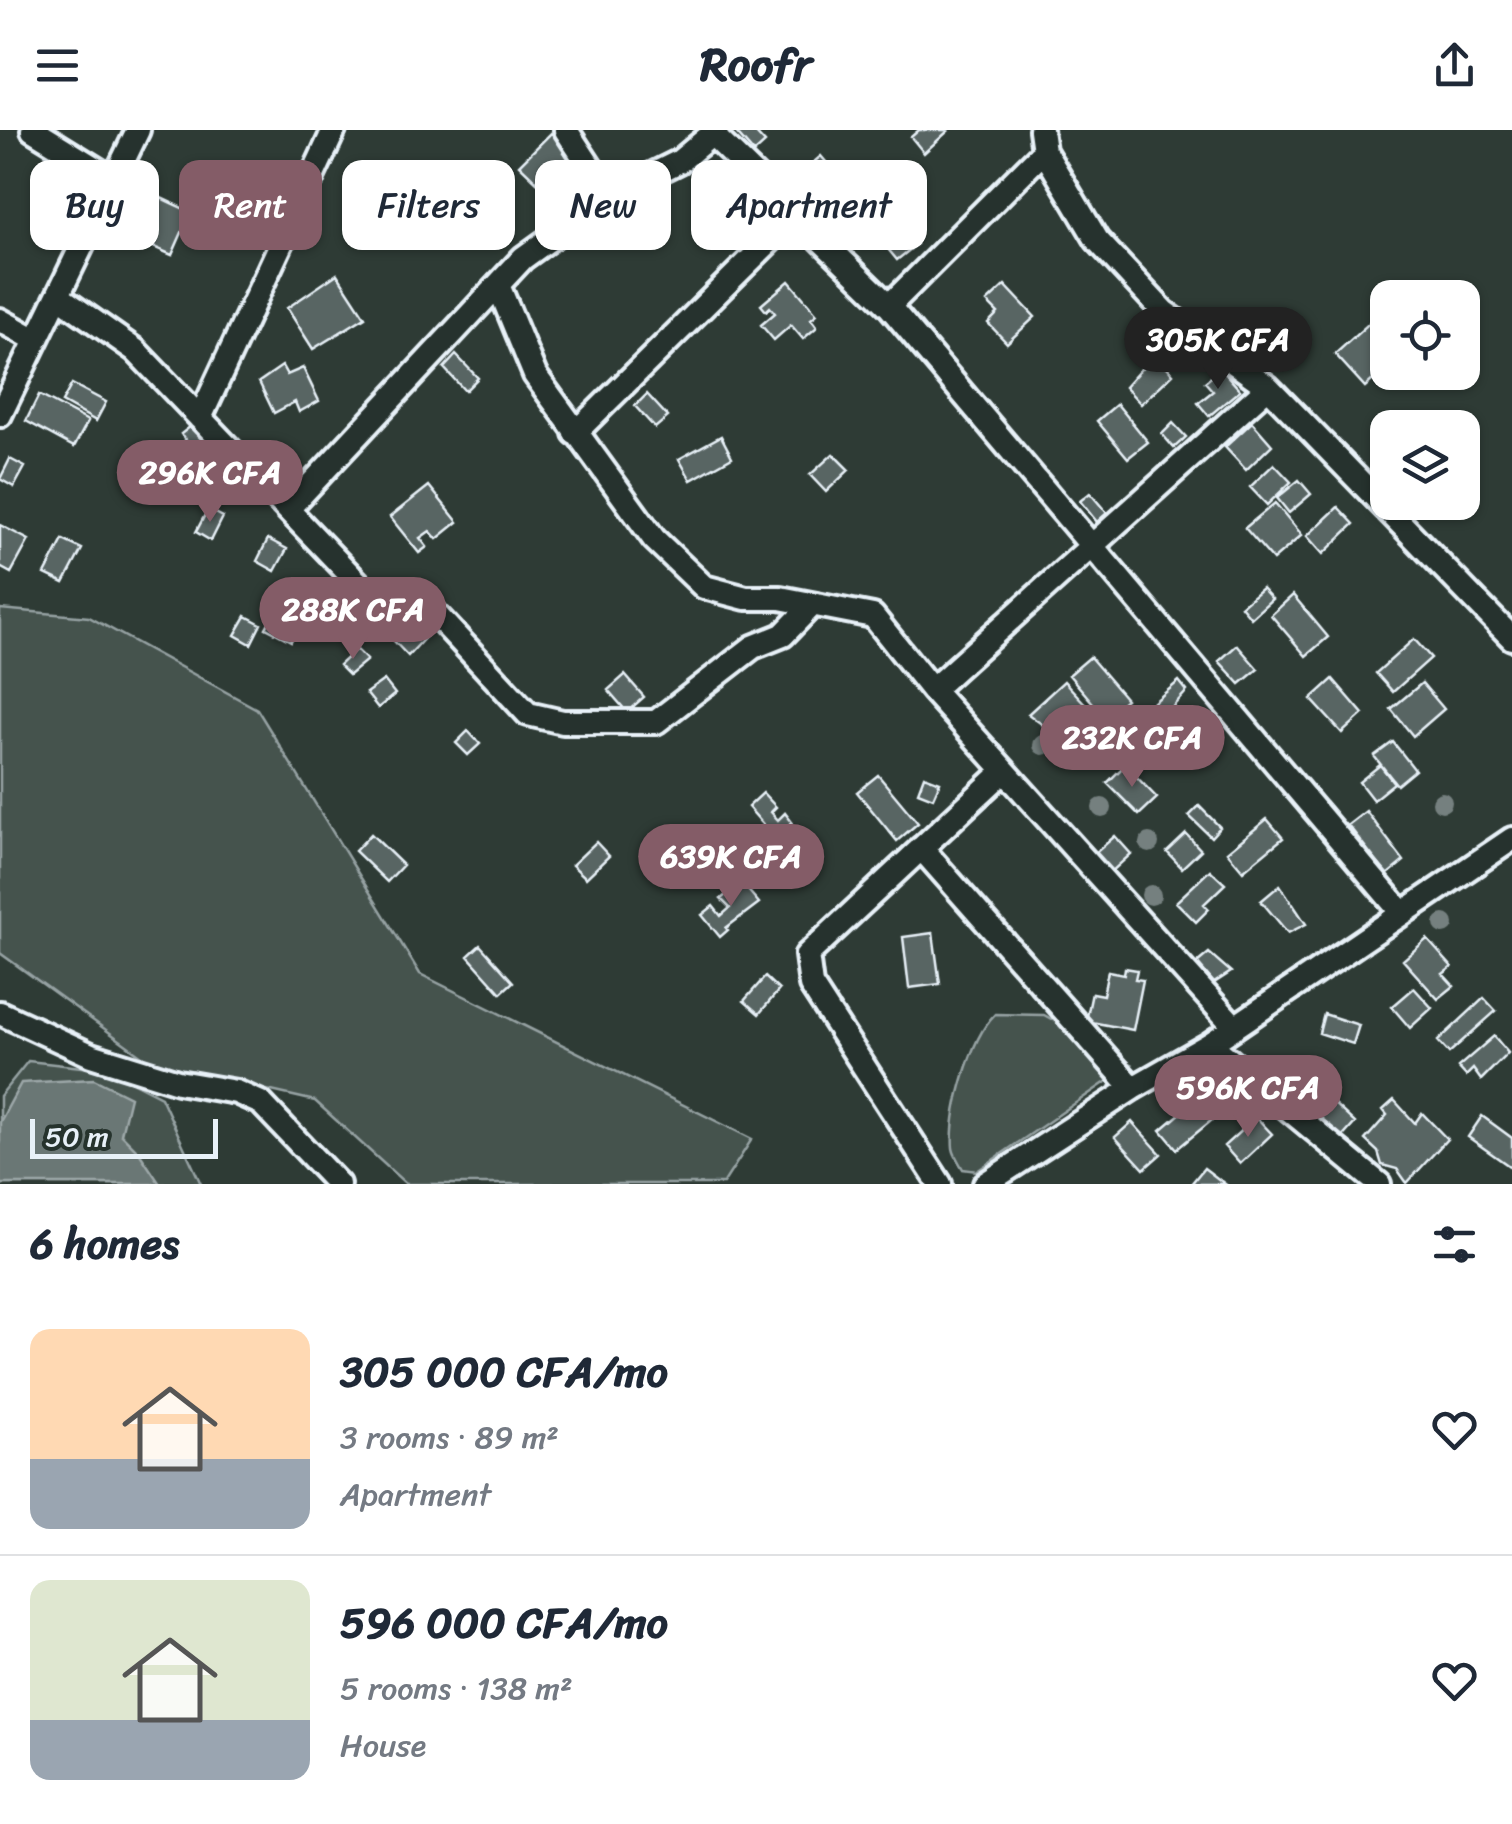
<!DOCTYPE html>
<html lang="en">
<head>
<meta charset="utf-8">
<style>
	:root { --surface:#fff; --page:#f6f6f7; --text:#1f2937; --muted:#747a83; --line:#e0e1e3; --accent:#845c67 }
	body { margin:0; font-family:Sriracha,sans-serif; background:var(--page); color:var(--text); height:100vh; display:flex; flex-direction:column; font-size:38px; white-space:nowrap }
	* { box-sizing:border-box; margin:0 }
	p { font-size:32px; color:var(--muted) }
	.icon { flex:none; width:55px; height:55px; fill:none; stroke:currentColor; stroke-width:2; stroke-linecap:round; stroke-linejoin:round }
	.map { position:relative; height:1054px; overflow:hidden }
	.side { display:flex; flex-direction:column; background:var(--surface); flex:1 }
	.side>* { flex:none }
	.guide { position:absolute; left:30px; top:30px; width:1000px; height:90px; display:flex; gap:20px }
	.fabs { position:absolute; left:1370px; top:150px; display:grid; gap:20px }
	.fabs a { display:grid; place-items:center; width:110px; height:110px; border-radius:20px; background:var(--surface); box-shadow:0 2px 8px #0004; font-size:50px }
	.scale { position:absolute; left:30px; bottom:25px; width:188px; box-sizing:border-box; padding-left:10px; border:5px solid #e8f1f8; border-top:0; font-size:28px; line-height:35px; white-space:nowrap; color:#e8f1f8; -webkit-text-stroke:8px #26332d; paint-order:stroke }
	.price { position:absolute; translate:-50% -85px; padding:0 22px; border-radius:35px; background:var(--accent); color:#fff; font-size:32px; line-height:65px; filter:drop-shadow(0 2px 5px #0008) }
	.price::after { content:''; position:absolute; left:50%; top:60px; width:30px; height:22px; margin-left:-15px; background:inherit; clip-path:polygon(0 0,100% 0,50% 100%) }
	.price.on { background:#222; color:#fff }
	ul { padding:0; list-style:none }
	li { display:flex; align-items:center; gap:30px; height:250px; padding:0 30px }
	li+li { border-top:2px solid var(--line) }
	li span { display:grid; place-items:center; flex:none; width:280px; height:200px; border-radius:20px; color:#555 }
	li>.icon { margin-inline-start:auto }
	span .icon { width:120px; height:120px; fill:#fffc; stroke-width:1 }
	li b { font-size:42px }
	h2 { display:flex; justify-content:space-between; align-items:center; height:120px; padding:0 30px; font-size:42px }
	.pill { padding:0 35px; border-radius:20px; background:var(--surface); box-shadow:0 2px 8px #0004; font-size:35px; line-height:90px }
	.pill.on { background:var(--accent); color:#fff }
	header { display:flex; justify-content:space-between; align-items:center; height:130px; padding:0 30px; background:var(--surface); font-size:45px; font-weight:700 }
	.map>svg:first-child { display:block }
	.green { fill:#45524e; stroke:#96a2a3; stroke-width:2.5 }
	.water { fill:#6b7775; stroke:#9da8a9; stroke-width:2.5 }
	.building { fill:#596563; stroke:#e8f1f8; stroke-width:2.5 }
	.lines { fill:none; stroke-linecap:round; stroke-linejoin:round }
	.minor-casing { stroke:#e8f1f8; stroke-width:30 }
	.minor { stroke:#26332d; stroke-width:22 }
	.tree { fill:#75807f }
</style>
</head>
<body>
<header><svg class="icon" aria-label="menu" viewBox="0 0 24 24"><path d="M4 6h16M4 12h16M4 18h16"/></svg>Roofr<svg class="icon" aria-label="share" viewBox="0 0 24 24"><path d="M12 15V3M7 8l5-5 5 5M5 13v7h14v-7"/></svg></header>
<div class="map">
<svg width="1512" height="1054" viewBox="0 0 1512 1054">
	<rect width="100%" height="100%" fill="#2e3b35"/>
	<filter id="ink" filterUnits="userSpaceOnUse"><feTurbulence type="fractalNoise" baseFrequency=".01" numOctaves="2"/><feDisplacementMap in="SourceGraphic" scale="20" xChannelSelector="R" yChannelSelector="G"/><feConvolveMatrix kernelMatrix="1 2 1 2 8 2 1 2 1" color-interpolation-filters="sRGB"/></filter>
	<g filter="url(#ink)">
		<path class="green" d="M0 479 89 487 257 579 420 844 752 1009 723 1054H406L315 971 153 934 0 823Z
			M995 884 1044 885 1132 934 977 1041 963 1039C959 1032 954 1025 953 1018 950 982 970 909 995 884Z
			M28 931 108 940 161 967 201 1054H0V966Z"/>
		<path class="water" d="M94 949 130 967 121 1004 138 1021 160 1054H0V992L21 953Z"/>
		<path class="building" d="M734 0H753L765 13 754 23Z
			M919 0H946L948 1 924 23 911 7Z
			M551 3 573 26 542 57 519 35Z
			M821 26 833 40 801 68 788 54Z
			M161 68 191 82 172 125 142 112Z
			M831 84 843 98 828 111 816 96Z
			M898 91 917 114 897 130 878 107Z
			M337 144 365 187 313 219 287 178Z
			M789 151 817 184 811 189 817 197 803 209 791 195 774 210 761 195 775 183 770 177 766 181 761 175Z
			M1005 155 1035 187 1007 213 988 193 998 183 987 172Z
			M1388 176V237L1365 257 1335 224Z
			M1155 223 1173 244 1141 274 1125 257Z
			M456 225 478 248 465 261 444 238Z
			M282 236 287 245 303 238 319 271 299 282 295 272 274 283 259 252Z
			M1221 239 1240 260 1209 286 1198 273 1213 261 1205 252Z
			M72 254 106 272 96 291 62 272Z
			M647 264 668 287 655 298 635 276Z
			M39 265 88 291 74 317 26 291Z
			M1117 274 1148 312 1128 328 1097 291Z
			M196 292 214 317 200 329 181 304Z
			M1252 292 1272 315 1246 340 1225 317Z
			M1173 293 1186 307 1174 318 1162 304Z
			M721 306 732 327 691 350 679 329Z
			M833 324 849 340 826 362 810 345Z
			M10 329 25 337 14 357 0 349Z
			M1274 334 1291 352 1267 375 1250 357Z
			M1299 350 1311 364 1289 383 1277 368Z
			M429 356 458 392 437 409 430 401 420 408 427 417 419 423 390 387Z
			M1090 363 1107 383 1097 392 1080 371Z
			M1275 373 1302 405 1273 430 1245 398Z
			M1338 377 1354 394 1323 424 1307 406Z
			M208 379 223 387 211 411 196 402Z
			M0 395 29 410 11 443 0 437Z
			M268 409 287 419 275 441 257 431Z
			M63 410 82 419 64 453 45 444Z
			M1262 458 1272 469 1251 488 1241 476Z
			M1293 465 1328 507 1306 526 1271 485Z
			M396 474 404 482 414 476 431 501 408 526 377 493Z
			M277 477 302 490 291 511 266 498Z
			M246 486 261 494 251 514 235 505Z
			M1414 509 1431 528 1393 562 1376 543Z
			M1237 515 1258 539 1240 554 1219 531Z
			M356 519 367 530 349 545 339 535Z
			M1090 527 1126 569 1105 587 1069 545Z
			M625 545 644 567 627 582 608 560Z
			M1333 549 1363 584 1342 603 1311 569Z
			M384 550 395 564 378 578 366 563Z
			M1064 551 1114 605 1087 628 1028 584Z
			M1179 551 1187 561 1164 586 1153 573Z
			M1422 553 1444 579 1413 606 1391 579Z
			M468 601 480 614 468 625 456 613Z
			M1393 612 1415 640 1397 655 1374 626Z
			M1125 635 1157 668 1139 685 1107 653Z
			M1380 635 1394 653 1373 670 1359 652Z
			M878 645 918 693 897 711 857 662Z
			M924 646 940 652 933 668 918 662Z
			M763 663 776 677 771 682 778 690 785 683 792 692 775 708 748 677Z
			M1199 676 1220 697 1211 707 1189 686Z
			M1366 681 1404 731 1387 745 1348 695Z
			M1267 689 1283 708 1243 741 1227 722Z
			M371 704 403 735 387 752 355 721Z
			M1186 704 1201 720 1182 738 1167 722Z
			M796 705 813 728 775 757 758 734Z
			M1115 706 1131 724 1109 744 1093 725Z
			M596 712 609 726 586 748 572 735Z
			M1210 740 1225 754 1204 774 1209 779 1196 792 1176 772Z
			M741 752 759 773 726 798 728 800 720 807 702 785 713 776 721 786 730 778 721 769Z
			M1280 755 1306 794 1288 803 1261 771Z
			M933 803 940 854 909 858 903 807Z
			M1427 809 1452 837 1443 844 1454 856 1438 869 1403 830Z
			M480 815 513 852 501 863 468 826Z
			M1209 823 1231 842 1214 853 1197 833Z
			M1125 838 1137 840 1135 849 1143 850 1133 900 1086 891 1092 863 1103 865 1108 841 1124 844Z
			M765 847 779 860 759 884 744 871Z
			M1414 858 1432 878 1410 898 1392 877Z
			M1484 868 1496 881 1449 923 1438 911Z
			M1324 884 1359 895 1353 914 1319 903Z
			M1494 906 1508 923 1481 950 1473 939 1466 946 1458 937Z
			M1317 958 1355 993 1338 1012 1300 977Z
			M1394 970 1415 993 1422 983 1447 1009 1407 1053 1397 1039 1382 1035 1378 1022 1365 1010 1387 985 1383 980Z
			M1195 971 1212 990 1177 1019 1161 1000Z
			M1482 986 1512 1008V1038L1468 1007Z
			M1256 987 1272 1004 1240 1034 1224 1016Z
			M1132 992 1161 1024 1144 1039 1115 1007Z
			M1204 1038 1225 1054H1191Z"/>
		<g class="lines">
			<defs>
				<path id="minor" d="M33 0 114 50
					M566 0 609 66
					M1041 0 1044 21 1097 110 1164 182 1268 257 1512 508
					M712 4 889 176 1402 783
					M498 155 535 245 654 409 704 457 746 468H780L873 486 932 560 1234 896
					M58 166 135 220 360 455 371 470 378 465 417 464 528 584 563 592H656L753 517 783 505 811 476
					M889 176 1044 21
					M0 190 36 210
					M0 285 138 0
					M200 288 334 0
					M575 303 796 85
					M288 379 523 128 609 66 680 31 717 0
					M932 560 1268 257
					M921 718 1133 958
					M0 883 91 925 178 952 236 962 261 973 338 1054
					M1210 914 1379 1054
					M940 1054 811 855 807 825 1004 641
					M985 1054 1133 958 1210 914 1512 709"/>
			</defs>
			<use href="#minor" class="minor-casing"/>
			<use href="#minor" class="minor"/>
		</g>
		<g class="tree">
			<circle cx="1043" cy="615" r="10"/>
			<circle cx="1442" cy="672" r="10"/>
			<circle cx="1102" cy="678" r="10"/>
			<circle cx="1149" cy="713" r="10"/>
			<circle cx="1151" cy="765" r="10"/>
			<circle cx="1444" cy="794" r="10"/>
		</g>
	</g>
</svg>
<div class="fabs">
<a><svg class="icon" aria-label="locate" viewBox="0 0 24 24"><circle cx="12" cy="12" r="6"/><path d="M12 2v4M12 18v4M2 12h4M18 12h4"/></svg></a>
<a><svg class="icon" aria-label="layers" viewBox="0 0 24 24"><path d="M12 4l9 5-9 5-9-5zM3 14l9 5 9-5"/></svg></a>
</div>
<div class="scale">50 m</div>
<b class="price on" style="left:1218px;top:262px">305K CFA</b>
<b class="price" style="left:210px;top:395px">296K CFA</b>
<b class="price" style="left:353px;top:532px">288K CFA</b>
<b class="price" style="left:1132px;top:660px">232K CFA</b>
<b class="price" style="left:731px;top:779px">639K CFA</b>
<b class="price" style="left:1248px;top:1010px">596K CFA</b>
<div class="guide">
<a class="pill">Buy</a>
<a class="pill on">Rent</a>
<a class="pill">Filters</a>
<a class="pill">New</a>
<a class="pill">Apartment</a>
</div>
</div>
<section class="side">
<h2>6 homes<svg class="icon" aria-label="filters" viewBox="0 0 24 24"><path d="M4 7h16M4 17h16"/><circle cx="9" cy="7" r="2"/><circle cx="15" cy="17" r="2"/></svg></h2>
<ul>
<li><span style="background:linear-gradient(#ffd9b3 65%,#9aa5b1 0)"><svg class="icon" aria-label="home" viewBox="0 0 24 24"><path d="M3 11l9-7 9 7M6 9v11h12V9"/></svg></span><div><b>305 000 CFA/mo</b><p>3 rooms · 89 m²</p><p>Apartment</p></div><svg class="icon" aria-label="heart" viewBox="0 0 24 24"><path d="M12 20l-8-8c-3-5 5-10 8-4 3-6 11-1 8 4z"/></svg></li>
<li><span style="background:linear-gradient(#dfe7d0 70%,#9aa5b1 0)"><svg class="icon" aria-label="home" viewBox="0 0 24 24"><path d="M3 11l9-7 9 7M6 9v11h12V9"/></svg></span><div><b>596 000 CFA/mo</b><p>5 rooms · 138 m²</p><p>House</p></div><svg class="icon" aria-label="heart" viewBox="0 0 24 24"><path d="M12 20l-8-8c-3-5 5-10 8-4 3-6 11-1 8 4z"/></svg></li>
</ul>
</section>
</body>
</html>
